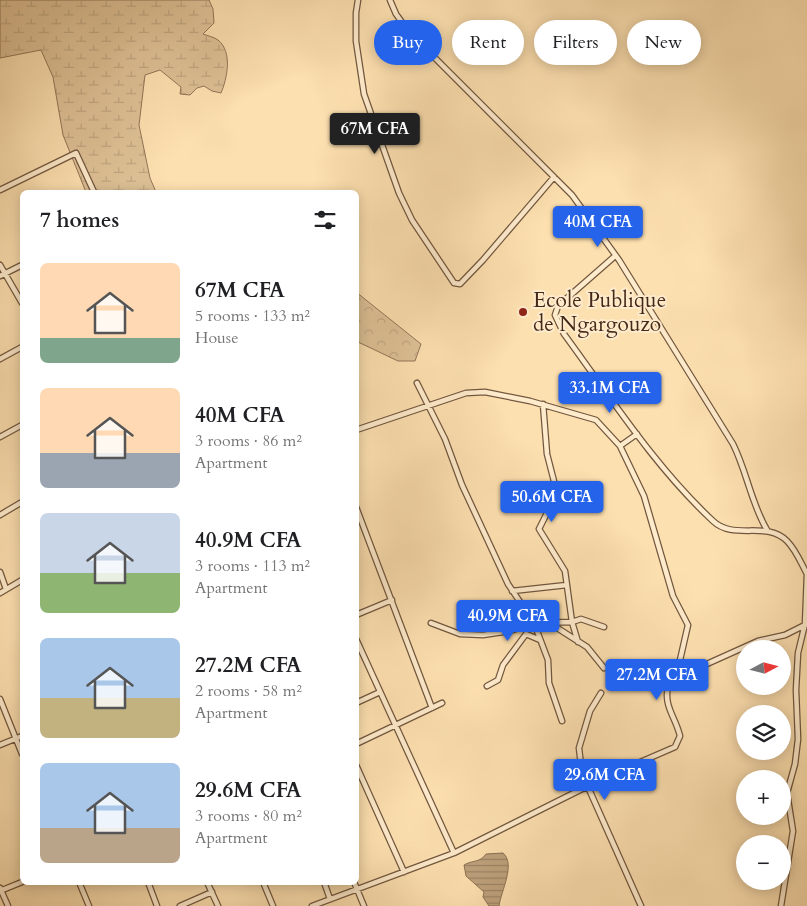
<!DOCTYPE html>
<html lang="en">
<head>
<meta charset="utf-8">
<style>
	:root { --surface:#fff; --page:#f6f6f6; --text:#202124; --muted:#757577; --accent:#2563eb }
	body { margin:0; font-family:Cardo,serif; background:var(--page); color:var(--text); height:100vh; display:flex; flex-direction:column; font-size:19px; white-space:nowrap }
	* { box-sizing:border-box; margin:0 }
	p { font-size:16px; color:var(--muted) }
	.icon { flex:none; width:28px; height:28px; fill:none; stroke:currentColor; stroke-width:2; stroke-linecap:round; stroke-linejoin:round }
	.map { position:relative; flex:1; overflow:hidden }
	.details { position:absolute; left:20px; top:190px; width:339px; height:695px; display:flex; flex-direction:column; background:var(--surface); border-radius:8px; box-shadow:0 2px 12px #0003 }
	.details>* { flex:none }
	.banner { position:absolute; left:374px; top:20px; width:358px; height:45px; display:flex; gap:10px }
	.needle { width:32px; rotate:83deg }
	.fabs { position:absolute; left:736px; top:640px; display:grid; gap:10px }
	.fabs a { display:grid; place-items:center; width:55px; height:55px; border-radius:50%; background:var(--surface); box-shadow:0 2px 12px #0003; font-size:25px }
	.price { position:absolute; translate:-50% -42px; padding:0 11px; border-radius:5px; background:var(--accent); color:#fff; font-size:16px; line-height:32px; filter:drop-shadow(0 1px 2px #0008) }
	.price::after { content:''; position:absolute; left:50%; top:30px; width:15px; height:11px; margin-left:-8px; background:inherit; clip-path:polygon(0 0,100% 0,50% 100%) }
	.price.current { background:#222; color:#fff }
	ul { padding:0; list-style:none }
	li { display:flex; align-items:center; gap:15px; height:125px; padding:0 20px }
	li span { display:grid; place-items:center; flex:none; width:140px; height:100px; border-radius:8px; color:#555 }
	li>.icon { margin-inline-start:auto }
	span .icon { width:60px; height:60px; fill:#fffc; stroke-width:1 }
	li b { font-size:21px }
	h2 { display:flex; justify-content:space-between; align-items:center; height:60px; padding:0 20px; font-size:21px }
	.pill { padding:0 18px; border-radius:22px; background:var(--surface); box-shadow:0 2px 12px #0003; font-size:18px; line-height:45px }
	.pill.current { background:var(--accent); color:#fff }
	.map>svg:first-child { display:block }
	.forest { fill:url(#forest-crowns); stroke:#917558 }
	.wetland { fill:url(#wetland-marsh); stroke:#917558 }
	.water { fill:url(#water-rules); stroke:#8d7255 }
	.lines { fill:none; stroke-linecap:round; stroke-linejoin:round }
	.minor-casing { stroke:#72573f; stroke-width:7 }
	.minor { stroke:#feebcc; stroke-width:4.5 }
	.poi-dot { fill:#8f2418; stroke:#feebcc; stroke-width:2 }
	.labels { text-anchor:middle; stroke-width:4; stroke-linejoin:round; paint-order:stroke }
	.poi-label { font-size:21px; fill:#442919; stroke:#feebcc; text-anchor:start }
</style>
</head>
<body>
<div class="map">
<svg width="807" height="906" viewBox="0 0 807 906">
	<defs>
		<pattern id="forest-crowns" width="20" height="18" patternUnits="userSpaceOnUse" patternTransform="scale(1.25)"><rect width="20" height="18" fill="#dec196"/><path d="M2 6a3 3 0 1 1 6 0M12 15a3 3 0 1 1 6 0" fill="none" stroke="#c0a681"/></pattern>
		<pattern id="wetland-marsh" width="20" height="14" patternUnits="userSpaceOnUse" patternTransform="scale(1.25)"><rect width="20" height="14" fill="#dec196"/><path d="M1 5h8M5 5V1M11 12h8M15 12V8" fill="none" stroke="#c0a681"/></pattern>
		<pattern id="water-rules" width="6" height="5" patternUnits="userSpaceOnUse" patternTransform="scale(1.25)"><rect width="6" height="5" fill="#bea27d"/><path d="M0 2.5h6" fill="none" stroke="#9c8466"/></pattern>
	</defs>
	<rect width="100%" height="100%" fill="#fde0b0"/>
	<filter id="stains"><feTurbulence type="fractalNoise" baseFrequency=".004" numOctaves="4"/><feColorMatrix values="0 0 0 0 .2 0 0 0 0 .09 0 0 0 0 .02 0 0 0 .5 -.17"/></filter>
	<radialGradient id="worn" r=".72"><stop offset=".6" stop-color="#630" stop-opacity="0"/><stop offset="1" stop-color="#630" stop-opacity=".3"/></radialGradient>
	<path class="forest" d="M356 292 421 344 415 361H398L356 341Z"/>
	<path class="wetland" d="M0 0H209L213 9 214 23 203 34C208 36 214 37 218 40 233 52 227 79 221 93L212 91 204 86 197 88 190 95 180 94 181 87 160 70 145 75 139 125 150 178 156 192H86L63 135 53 77 41 50 0 58Z"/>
	<path class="water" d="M503 853C516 864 501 891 499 906H489L483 897 484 892 466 876 464 865C472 860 480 863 486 854Z"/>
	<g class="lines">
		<defs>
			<path id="minor" d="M358 0 356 13V41L364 94 399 193 412 220 454 283 460 284 483 260 554 177
				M390 0 396 14 409 32 572 195 619 260 733 444C747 472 751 503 767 530
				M0 190 76 153 94 192
				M615 256 558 306 555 315 564 334C611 398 655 467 713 521 734 541 766 520 787 541 796 550 801 563 807 574
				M0 265 22 303
				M0 276 22 265
				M0 359 22 347
				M417 383 445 439 462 485 508 584 534 623 548 660 549 683 562 721
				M543 404 547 454 557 493 539 529 565 571 572 622 578 642
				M356 430 466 393 485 392 530 401 596 420 620 446
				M637 434 620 446 644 496 673 596 688 625 680 660 670 680
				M0 437 22 425
				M356 507 432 708
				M0 515 22 502
				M0 572 6 589
				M512 591 567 585
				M0 593 22 580
				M356 615 392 600
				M431 623 460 634 483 635 510 631 534 623 572 622 581 619 604 627
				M551 624 587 647 604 668
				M356 639 454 853
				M487 686 498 680 503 665 526 634 540 640
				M601 693 590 711 579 748 581 765 588 787 641 906
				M0 699 22 754
				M356 703 380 692
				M356 744 442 703
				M0 745 22 736
				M356 765 404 872
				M79 882 89 906
				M148 882 157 906
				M207 882 218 906
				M263 882 273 906
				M324 882 330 899
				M354 882 364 906
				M0 888 8 906
				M0 891 22 882
				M180 906 212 892
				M312 906 454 853 608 776 675 747 680 736C675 715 662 706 669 681L758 641 785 635 807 624
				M781 906 793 831 787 793 795 764 798 739 796 690 798 653 805 624 807 574"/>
		</defs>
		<use href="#minor" class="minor-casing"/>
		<use href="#minor" class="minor"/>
	</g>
	<circle class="poi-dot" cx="523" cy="312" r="5"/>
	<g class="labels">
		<g class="poi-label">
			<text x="533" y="307">Ecole Publique<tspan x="533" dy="24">de Ngargouzo</tspan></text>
		</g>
	</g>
	<rect width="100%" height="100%" filter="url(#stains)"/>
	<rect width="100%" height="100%" fill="url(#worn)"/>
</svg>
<div class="fabs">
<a><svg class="needle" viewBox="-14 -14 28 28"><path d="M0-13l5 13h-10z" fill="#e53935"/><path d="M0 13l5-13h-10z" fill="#757577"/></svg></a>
<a><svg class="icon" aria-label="layers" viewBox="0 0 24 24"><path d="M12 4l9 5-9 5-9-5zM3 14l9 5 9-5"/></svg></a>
<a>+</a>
<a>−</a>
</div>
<b class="price current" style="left:375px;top:155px">67M CFA</b>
<b class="price" style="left:598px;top:248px">40M CFA</b>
<b class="price" style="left:610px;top:414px">33.1M CFA</b>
<b class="price" style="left:552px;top:523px">50.6M CFA</b>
<b class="price" style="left:508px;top:642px">40.9M CFA</b>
<b class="price" style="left:657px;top:701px">27.2M CFA</b>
<b class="price" style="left:605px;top:801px">29.6M CFA</b>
<div class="banner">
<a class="pill current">Buy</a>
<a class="pill">Rent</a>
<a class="pill">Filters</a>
<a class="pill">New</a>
</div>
<section class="details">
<h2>7 homes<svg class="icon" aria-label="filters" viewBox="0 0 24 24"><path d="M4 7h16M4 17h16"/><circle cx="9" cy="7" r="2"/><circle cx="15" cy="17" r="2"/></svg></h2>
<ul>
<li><span style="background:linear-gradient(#ffd9b3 75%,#7fa58c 0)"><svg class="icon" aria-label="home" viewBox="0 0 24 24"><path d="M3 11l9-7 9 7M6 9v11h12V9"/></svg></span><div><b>67M CFA</b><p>5 rooms · 133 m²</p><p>House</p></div></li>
<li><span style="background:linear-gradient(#ffd9b3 65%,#9aa5b1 0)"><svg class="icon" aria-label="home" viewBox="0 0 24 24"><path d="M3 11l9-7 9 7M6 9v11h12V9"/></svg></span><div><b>40M CFA</b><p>3 rooms · 86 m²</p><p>Apartment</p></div></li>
<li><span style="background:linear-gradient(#c9d6e8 60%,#8fb573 0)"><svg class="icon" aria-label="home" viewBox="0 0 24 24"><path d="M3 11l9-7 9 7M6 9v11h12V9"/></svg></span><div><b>40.9M CFA</b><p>3 rooms · 113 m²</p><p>Apartment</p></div></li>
<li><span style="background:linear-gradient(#a9c7e8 60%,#c2b280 0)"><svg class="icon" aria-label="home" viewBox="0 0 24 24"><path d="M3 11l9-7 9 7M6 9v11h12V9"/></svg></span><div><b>27.2M CFA</b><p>2 rooms · 58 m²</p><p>Apartment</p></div></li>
<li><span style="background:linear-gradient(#a9c7e8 65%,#b9a48a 0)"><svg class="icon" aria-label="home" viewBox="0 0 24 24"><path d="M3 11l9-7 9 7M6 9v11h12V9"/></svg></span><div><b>29.6M CFA</b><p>3 rooms · 80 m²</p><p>Apartment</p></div></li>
</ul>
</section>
</div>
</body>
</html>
